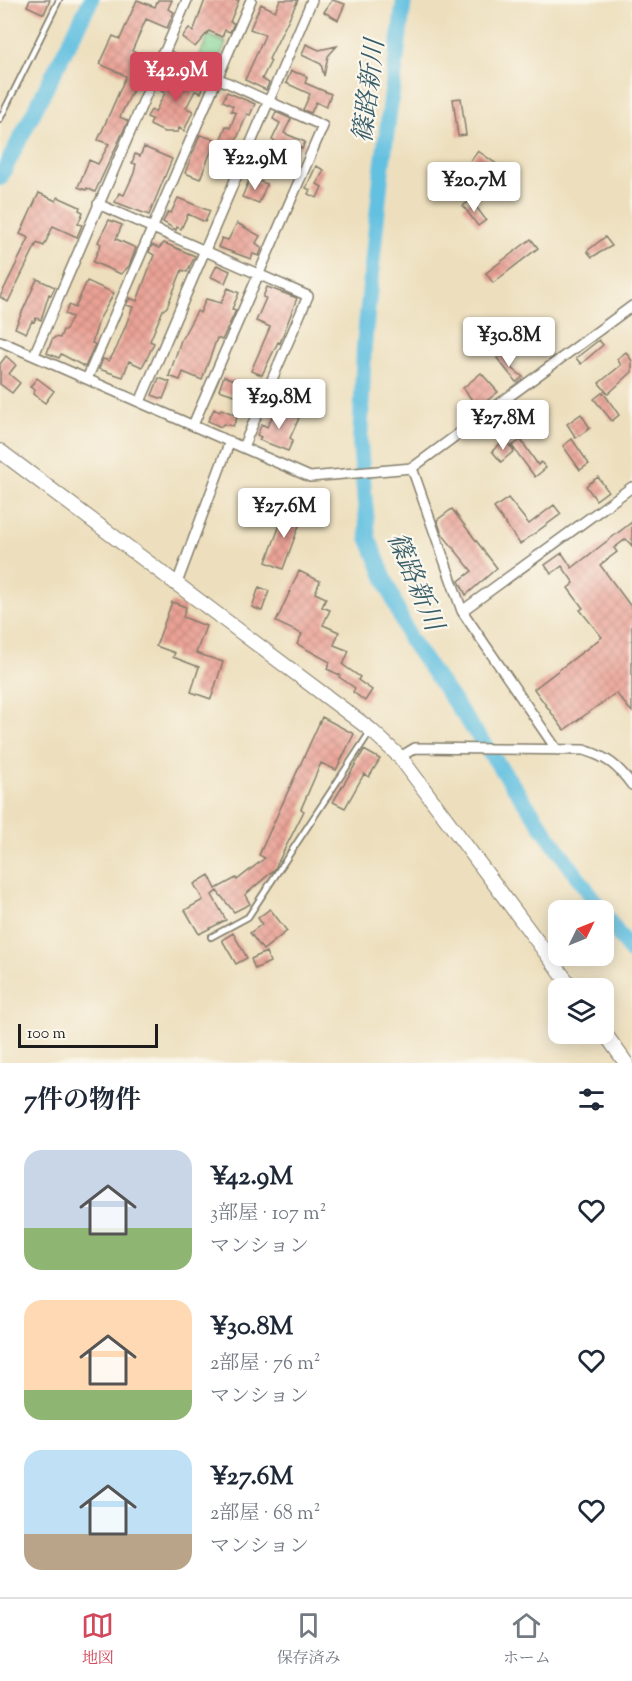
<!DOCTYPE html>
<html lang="ja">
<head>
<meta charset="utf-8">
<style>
	:root { --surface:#fff; --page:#f6f6f7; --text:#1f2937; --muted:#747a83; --line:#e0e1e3; --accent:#d1495b }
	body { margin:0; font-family:"Sorts Mill Goudy","Noto Serif JP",serif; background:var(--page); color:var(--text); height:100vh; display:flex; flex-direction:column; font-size:22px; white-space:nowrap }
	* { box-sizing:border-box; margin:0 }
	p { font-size:20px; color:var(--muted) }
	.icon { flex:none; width:33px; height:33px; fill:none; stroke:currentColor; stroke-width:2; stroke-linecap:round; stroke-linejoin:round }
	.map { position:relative; height:1063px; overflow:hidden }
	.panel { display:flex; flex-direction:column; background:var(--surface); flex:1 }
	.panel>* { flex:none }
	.needle { width:39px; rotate:47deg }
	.tools { position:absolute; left:548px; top:900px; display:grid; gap:12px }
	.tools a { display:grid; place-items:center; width:66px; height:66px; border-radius:12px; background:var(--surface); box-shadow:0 3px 15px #0003; font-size:30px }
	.scale { position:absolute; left:18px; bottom:15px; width:140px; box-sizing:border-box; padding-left:6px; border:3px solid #1c1c1c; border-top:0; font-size:16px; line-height:21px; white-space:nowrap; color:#1c1c1c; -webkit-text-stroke:4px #fbf7ec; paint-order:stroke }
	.price { position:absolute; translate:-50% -51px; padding:0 14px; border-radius:6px; background:#fff; color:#222; font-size:20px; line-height:39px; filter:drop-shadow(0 2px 3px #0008) }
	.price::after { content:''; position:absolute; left:50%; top:36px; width:18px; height:14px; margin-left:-9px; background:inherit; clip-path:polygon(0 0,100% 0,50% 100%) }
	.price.selected { background:var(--accent); color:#fff }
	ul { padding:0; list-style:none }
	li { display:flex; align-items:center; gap:18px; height:150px; padding:0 24px }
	li span { display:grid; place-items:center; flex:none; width:168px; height:120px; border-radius:18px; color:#555 }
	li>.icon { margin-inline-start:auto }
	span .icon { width:72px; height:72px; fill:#fffc; stroke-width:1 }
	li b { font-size:26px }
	h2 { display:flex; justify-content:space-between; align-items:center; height:72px; padding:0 24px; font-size:26px }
	.tabs { display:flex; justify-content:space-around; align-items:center; height:84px; border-top:2px solid var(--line); background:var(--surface); font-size:16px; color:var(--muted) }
	.tabs a { display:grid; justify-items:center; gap:3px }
	.tabs .selected { color:var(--accent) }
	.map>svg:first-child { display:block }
	.park { fill:url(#park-crowns); stroke:#507858; stroke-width:1.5 }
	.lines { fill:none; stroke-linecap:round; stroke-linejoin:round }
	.river { stroke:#62c0e0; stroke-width:16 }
	.building { fill:url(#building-cross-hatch) }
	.lane-casing { stroke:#847e6c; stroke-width:8 }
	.street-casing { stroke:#847e6c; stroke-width:12 }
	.secondary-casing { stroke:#847e6c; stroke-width:16 }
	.lane { stroke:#fff; stroke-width:4.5 }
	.street { stroke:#fff; stroke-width:9 }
	.secondary { stroke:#fff; stroke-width:14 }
	.labels { text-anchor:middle; stroke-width:4.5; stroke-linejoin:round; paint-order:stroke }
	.water-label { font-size:26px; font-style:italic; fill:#385e6a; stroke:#fbf7ec }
</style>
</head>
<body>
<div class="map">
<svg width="632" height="1063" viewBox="0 0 632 1063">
	<defs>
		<pattern id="park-crowns" width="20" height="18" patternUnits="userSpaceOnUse" patternTransform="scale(1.5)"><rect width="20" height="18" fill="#85d595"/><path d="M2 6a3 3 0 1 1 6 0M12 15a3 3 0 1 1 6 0" fill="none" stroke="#72b680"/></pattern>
		<pattern id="building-cross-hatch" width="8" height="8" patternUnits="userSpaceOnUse" patternTransform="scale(1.5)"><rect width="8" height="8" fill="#eaa195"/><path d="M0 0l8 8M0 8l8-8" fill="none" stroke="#c88a80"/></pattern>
	</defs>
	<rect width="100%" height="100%" fill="#fbf7ec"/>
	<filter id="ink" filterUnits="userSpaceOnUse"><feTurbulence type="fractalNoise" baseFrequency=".0167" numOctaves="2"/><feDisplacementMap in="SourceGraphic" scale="12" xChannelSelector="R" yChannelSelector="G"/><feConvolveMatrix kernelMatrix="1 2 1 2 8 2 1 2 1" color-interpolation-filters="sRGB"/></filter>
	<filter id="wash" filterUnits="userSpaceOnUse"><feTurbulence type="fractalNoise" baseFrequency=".008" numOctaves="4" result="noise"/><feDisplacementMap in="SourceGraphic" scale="24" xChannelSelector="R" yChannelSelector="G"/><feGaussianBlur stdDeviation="1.35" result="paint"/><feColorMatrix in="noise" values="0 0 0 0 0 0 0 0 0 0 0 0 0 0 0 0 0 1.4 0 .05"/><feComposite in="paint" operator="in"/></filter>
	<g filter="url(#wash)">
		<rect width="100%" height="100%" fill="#eddfbd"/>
		<path class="park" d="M208 35 226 43 214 72 197 63Z"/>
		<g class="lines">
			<path class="river" d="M404 0 381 176 364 346 360 444 368 537 409 638 601 910
				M0 178 91 0
				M603 913 632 953"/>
		</g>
		<g id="blocks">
			<path class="building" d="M30 0H50L44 14 27 6Z
				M137 0 155 7 158 0H172L168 9 174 12 167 28 146 19 132 51 148 58 120 117 128 121 95 192 87 188 86 190 78 187 89 160 98 164 109 144 98 140 126 76 100 64 113 36 120 39Z
				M205 0H239L230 22 234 23 230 32 225 30 222 37 209 31 195 47 182 37 189 28 193 32Z
				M280 0H298L269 59 271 61 262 79 269 83 266 90 245 80 265 35 250 29 261 4 275 11Z
				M332 0 345 4 338 20 324 12Z
				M306 44 319 50 337 46 328 56 324 76 321 64 302 55Z
				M178 68 205 83 201 93 195 91 186 108 193 111 184 131 179 128 178 132H164L150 125 152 119 147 117 151 110 155 112 165 93 161 91 165 83 170 86Z
				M291 71 304 75 307 78 305 83 331 94 326 107 316 102 311 113 303 110 310 94 286 83Z
				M227 92 255 104 250 115 247 114 230 156 212 149 200 179 185 173 200 135 220 141 226 126 230 128 236 113 231 111 233 106 223 101Z
				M461 98 466 135 458 136 453 99Z
				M276 112 291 119 284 133 305 142 302 149 292 144 290 148 272 140 280 123 273 119Z
				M144 147 172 159 149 215 115 202 119 193 124 195 134 173 136 164 132 163 135 154 140 156Z
				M478 151 508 172 493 193 474 179 471 183 460 175Z
				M316 166 324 170 317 184 322 187 317 198 308 194 310 190 306 188Z
				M250 178 267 184 259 203 242 197Z
				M39 193 56 201 58 197 80 207 79 210 83 212 78 224 82 225 77 237 53 226 44 246 37 243 8 302 0 297 29 238 20 234Z
				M178 198 210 211 205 222 188 214 181 229 177 227 176 230 163 222 168 212 171 213Z
				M471 200 486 220 478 226 463 206Z
				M109 220 122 225 116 239 136 248 129 266 121 274 93 262 101 244 98 242Z
				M237 223 260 236 256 243 262 248 259 256 253 254 251 259 218 247 222 238 228 240Z
				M605 237 612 246 592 257 587 251Z
				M531 239 538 248 493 283 486 273Z
				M164 243 195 256 187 272 182 270 167 307 163 310 150 341 154 343 148 356 142 367 129 361 123 377 99 369 103 359 109 361 117 347 133 307 126 305 130 298 137 301 154 255 149 252 152 245 159 248Z
				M217 265 230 271 225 283 211 277Z
				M37 279 55 287 51 295 49 294 41 320 36 318 34 322 32 321 26 333 15 328Z
				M87 281 114 293 99 320 92 343 95 344 85 367 61 354 59 358 47 353 52 340 55 337 60 338 63 330H66L72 317 65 314 69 305 75 308Z
				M267 287 297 298 280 343 278 342 262 375 251 371 270 327 256 321 266 298 263 297Z
				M228 288 239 293 232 309 236 310 222 340 217 338 202 380 183 372 180 380 169 376 181 340 197 311 200 313 206 299 221 303Z
				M599 340 603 345 581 364 576 358Z
				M626 352 632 361V372L608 394 599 383 621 365 617 359Z
				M503 353 513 369 523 377 516 382 497 358Z
				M6 356 16 365 9 374 20 383 12 393 0 384V364Z
				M481 373 498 392 478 408 463 388Z
				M224 376 260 390 257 398 251 396 250 400 219 390Z
				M37 378 54 391 45 403 33 394 35 390 30 387Z
				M159 378 170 382 163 399 152 395Z
				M603 392 619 415 612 421 594 399Z
				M277 407 299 418 290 438 293 440 288 451 259 440 261 437 257 435 262 424 267 427Z
				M214 409 220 412 221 409 238 416 233 426 223 424 221 427 208 421Z
				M581 414 590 428 576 438 567 424Z
				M572 439 589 464 580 470 563 446Z
				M505 440 514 451 501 462 492 451Z
				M521 440 538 465 541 462 546 468 535 477 512 446Z
				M598 477 608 491 596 500 586 486Z
				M508 498 529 524 554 505 561 514 520 544 494 508Z
				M286 509 303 515 283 569 266 562Z
				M452 509 497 568 466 595 459 581 472 571 442 534 437 520Z
				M632 522V546L626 539 614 548 617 552 600 565 632 608V712L616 693 564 730 534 689 602 637 580 610 583 608 568 588 574 583 562 566 551 574 545 565 562 553 572 568Z
				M299 571 320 581 315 593 326 598 322 607 330 610 323 625 339 632 334 645 349 651 343 665 360 677 358 680 372 690 365 701 353 692 355 688 339 677 340 675 327 669 330 662 297 644 302 634 276 622Z
				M259 587 269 591 262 611 252 607Z
				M172 602 186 607 183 617 206 626 196 653 223 662 211 699 191 692 199 667 173 657 175 653 156 646Z
				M322 717 354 734 336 770 321 763 301 809 304 811 274 870 245 895 250 904 234 912 217 891 212 895 226 920 199 934 185 910 203 900 194 884 209 875 216 889 236 878 237 880 265 858 259 855Z
				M364 750 380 759 369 777 364 774 345 808 333 802Z
				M270 909 287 931 263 950 250 933 262 924 258 918Z
				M233 933 247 958 236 964 222 940Z
				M266 952 270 962 255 969 251 959Z"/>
		</g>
	</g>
	<g filter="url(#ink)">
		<use href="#blocks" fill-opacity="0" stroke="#847e6c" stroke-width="1.5"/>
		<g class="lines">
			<defs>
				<path id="lane" d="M0 119 59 0
					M211 937 248 917 370 732"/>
				<path id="street" d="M162 53 323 126 193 425
					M98 204 308 296 243 447
					M0 341 310 477 412 468 632 306
					M34 355 187 0
					M87 379 251 0
					M140 402 312 0
					M412 468 462 611 557 750
					M177 583 230 441
					M462 611 632 487
					M400 757 415 748 584 750C607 757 618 766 632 785"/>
				<path id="secondary" d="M0 451 371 730 400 757 572 988
					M603 1031 626 1063"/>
			</defs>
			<use href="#lane" class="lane-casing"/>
			<use href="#street" class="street-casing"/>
			<use href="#secondary" class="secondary-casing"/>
			<use href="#lane" class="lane"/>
			<use href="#street" class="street"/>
			<use href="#secondary" class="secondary"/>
		</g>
	</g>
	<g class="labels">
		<g class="water-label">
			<text transform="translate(368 91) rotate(-83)" y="9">篠路新川</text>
			<text transform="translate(416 581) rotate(67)" y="9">篠路新川</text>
		</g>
	</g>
</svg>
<div class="tools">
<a><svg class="needle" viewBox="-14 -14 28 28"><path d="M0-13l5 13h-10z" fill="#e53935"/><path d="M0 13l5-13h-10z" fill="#747a83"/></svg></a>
<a><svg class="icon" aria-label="layers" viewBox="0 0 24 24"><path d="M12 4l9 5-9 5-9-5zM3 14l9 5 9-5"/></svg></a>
</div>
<div class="scale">100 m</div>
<b class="price selected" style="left:176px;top:103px">¥42.9M</b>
<b class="price" style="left:255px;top:191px">¥22.9M</b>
<b class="price" style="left:474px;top:213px">¥20.7M</b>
<b class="price" style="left:509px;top:368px">¥30.8M</b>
<b class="price" style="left:279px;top:430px">¥29.8M</b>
<b class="price" style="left:503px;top:451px">¥27.8M</b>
<b class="price" style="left:284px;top:539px">¥27.6M</b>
</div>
<section class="panel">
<h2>7件の物件<svg class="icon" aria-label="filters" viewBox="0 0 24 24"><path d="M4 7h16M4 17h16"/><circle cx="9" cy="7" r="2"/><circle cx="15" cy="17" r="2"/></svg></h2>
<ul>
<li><span style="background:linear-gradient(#c9d6e8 65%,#8fb573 0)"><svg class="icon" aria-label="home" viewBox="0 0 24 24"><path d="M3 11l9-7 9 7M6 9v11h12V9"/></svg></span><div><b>¥42.9M</b><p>3部屋 · 107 m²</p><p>マンション</p></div><svg class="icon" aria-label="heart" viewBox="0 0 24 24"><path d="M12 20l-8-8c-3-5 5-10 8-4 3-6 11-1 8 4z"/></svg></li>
<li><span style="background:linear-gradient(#ffd9b3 75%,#8fb573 0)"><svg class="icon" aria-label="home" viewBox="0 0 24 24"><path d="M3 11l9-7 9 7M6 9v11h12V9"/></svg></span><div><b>¥30.8M</b><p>2部屋 · 76 m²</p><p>マンション</p></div><svg class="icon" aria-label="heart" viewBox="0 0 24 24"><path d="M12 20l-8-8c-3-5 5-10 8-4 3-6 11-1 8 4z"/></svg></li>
<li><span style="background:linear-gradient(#bfe0f5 70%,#b9a48a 0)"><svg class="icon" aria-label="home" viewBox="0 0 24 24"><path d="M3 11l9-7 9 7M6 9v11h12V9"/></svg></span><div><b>¥27.6M</b><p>2部屋 · 68 m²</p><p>マンション</p></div><svg class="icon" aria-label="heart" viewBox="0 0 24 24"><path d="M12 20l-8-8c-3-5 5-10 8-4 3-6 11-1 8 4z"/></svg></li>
</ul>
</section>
<nav class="tabs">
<a class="selected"><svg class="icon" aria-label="map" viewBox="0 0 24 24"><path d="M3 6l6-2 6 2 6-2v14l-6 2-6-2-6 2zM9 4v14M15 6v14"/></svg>地図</a>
<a><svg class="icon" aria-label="saved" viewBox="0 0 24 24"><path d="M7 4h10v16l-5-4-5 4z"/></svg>保存済み</a>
<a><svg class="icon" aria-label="home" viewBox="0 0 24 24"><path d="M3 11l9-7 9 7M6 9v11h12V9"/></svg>ホーム</a>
</nav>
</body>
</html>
